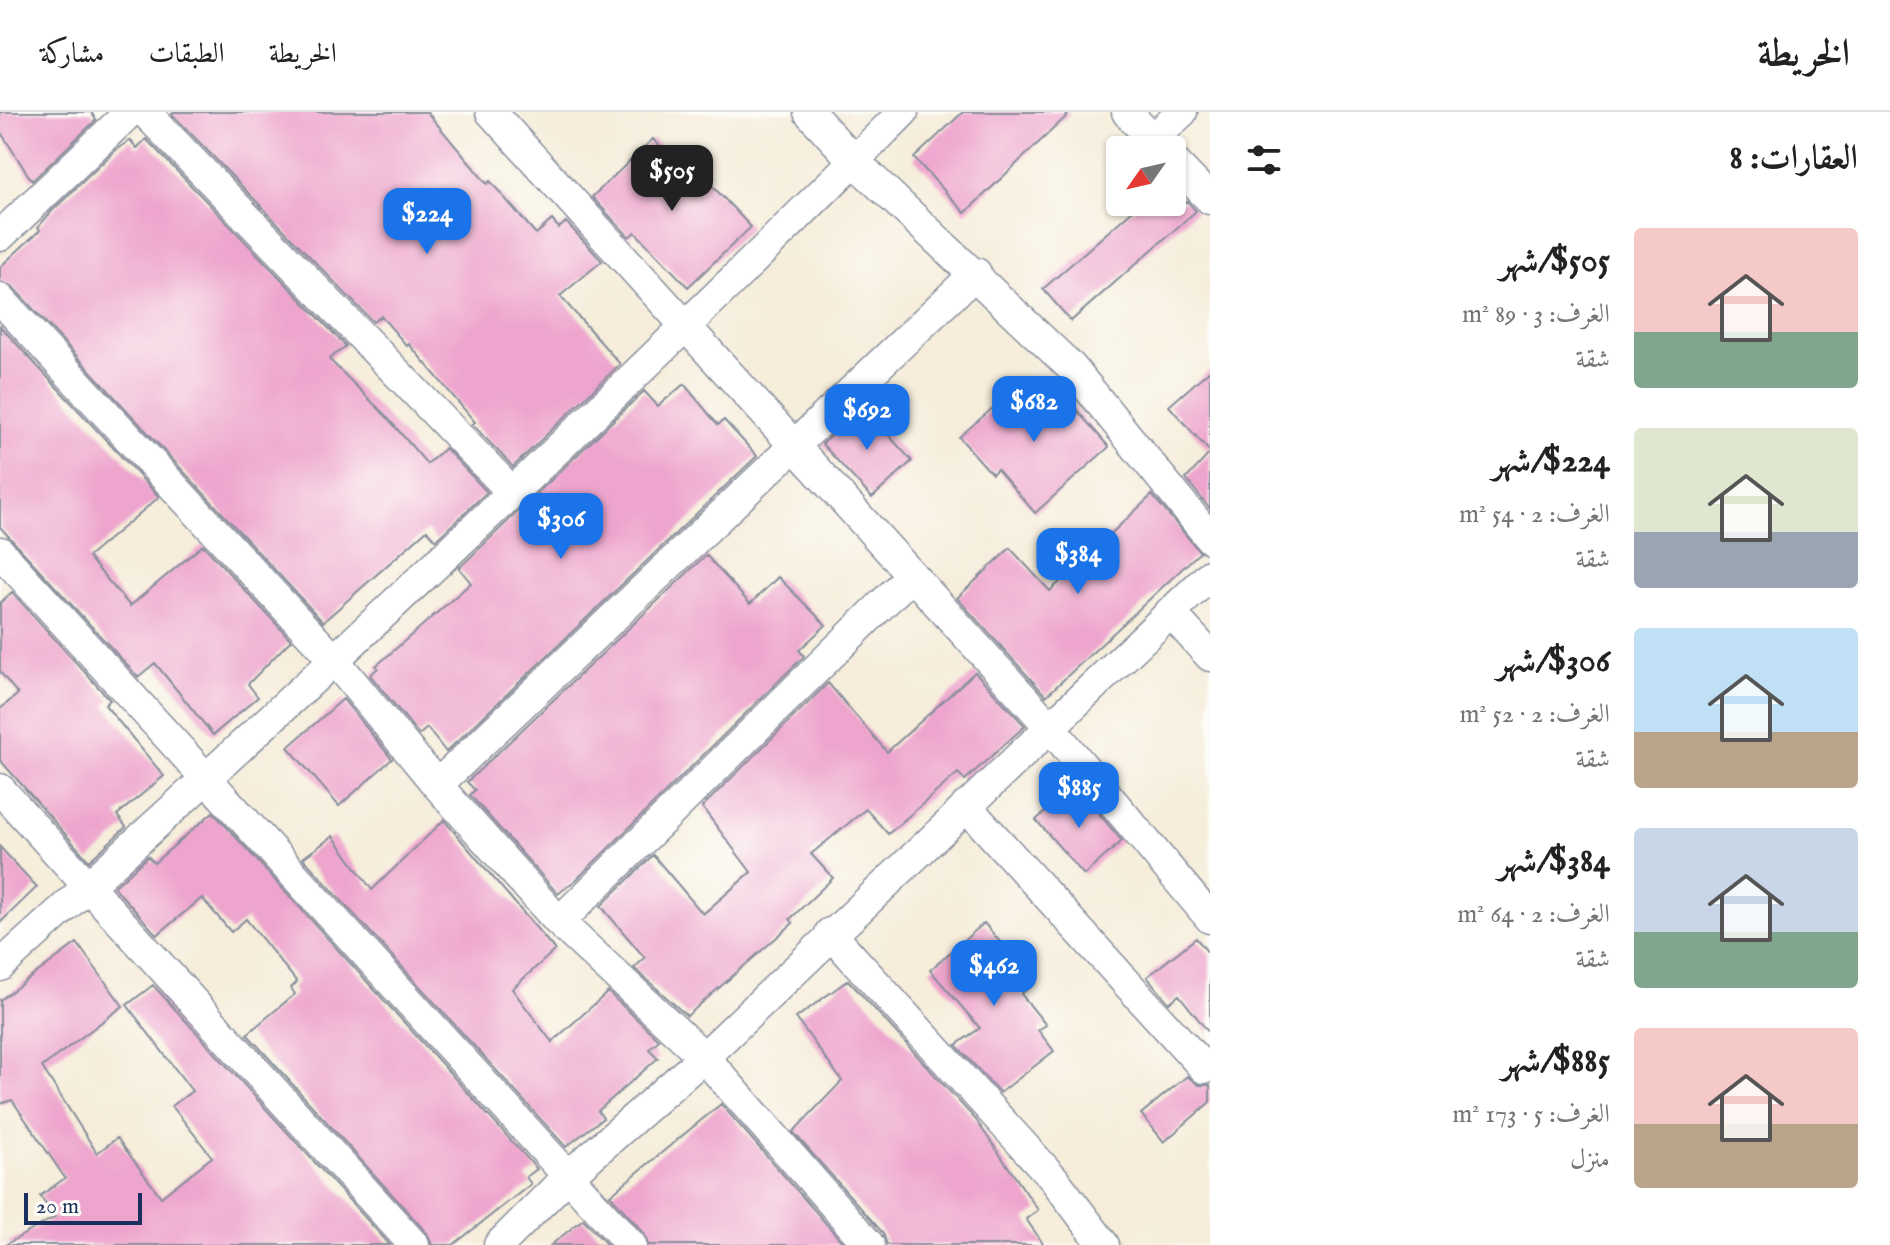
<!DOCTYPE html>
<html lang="ar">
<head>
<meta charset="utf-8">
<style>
	:root { --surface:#fff; --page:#f2f2f2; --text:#222; --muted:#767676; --line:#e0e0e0; --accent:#1a73e8 }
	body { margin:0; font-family:"IM FELL English",Amiri,serif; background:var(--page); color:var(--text); direction:rtl; height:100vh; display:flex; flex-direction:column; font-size:30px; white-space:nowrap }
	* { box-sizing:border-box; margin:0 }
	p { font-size:26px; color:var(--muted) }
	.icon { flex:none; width:44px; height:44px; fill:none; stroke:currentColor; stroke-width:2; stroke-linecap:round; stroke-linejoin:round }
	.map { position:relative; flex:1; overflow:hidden; direction:ltr }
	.details { display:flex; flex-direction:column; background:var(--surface); width:680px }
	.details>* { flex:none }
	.needle { width:52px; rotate:236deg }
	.fabs { position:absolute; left:1106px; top:24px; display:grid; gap:16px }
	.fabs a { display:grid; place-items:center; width:80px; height:80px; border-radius:8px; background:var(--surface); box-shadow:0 2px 6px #0004; font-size:40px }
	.scale { position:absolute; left:24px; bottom:20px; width:118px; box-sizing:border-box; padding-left:8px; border:4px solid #1b2f5e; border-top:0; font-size:22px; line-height:28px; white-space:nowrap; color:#1b2f5e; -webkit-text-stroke:6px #fdfcf7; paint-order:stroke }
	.price { position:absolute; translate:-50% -68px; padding:0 18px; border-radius:16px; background:var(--accent); color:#fff; font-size:26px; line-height:52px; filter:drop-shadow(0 2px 4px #0008) }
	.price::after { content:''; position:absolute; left:50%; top:48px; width:24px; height:18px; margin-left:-12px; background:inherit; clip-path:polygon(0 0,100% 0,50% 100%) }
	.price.selected { background:#222; color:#fff }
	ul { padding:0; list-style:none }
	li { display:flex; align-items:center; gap:24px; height:200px; padding:0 32px }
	li span { display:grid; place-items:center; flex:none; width:224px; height:160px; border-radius:8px; color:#555 }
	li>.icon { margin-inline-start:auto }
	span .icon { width:96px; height:96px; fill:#fffc; stroke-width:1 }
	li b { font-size:34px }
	h2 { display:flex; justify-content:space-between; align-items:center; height:96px; padding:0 32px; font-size:34px }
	header { display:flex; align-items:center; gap:48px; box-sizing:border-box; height:112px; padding:0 40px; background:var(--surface); border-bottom:2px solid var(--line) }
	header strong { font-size:38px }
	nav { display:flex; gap:44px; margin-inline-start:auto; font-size:28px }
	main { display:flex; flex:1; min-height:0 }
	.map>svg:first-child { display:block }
	.building { fill:#eea5cd }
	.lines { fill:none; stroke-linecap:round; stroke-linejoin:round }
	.street-casing { stroke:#888e9c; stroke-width:33 }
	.street { stroke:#fff; stroke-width:30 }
</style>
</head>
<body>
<header>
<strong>الخريطة</strong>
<nav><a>الخريطة</a><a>الطبقات</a><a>مشاركة</a></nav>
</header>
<main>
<section class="details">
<h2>العقارات: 8<svg class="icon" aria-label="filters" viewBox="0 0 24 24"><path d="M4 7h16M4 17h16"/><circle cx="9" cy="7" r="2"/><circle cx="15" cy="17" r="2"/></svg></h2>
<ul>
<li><span style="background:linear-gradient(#f6c9c9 65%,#7fa58c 0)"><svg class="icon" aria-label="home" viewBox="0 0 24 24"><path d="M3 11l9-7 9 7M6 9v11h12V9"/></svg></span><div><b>$505/شهر</b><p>الغرف: 3 · 89 m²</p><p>شقة</p></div></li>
<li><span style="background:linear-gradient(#dfe7d0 65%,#9aa5b1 0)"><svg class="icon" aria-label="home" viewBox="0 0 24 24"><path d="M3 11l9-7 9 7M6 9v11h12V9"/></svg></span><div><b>$224/شهر</b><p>الغرف: 2 · 54 m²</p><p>شقة</p></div></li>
<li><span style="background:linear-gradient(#bfe0f5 65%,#b9a48a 0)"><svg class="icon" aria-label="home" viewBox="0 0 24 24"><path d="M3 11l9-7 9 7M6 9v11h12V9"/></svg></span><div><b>$306/شهر</b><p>الغرف: 2 · 52 m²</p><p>شقة</p></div></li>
<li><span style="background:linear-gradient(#c9d6e8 65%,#7fa58c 0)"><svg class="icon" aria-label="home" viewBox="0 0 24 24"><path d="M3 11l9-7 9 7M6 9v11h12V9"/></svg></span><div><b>$384/شهر</b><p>الغرف: 2 · 64 m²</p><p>شقة</p></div></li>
<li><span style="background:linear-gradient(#f6c9c9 60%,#b9a48a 0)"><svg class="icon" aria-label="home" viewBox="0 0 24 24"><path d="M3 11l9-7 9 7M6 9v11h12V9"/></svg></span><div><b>$885/شهر</b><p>الغرف: 5 · 173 m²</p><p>منزل</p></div></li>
</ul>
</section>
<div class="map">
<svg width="1210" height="1133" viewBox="0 0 1210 1133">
	<rect width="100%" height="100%" fill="#fdfcf7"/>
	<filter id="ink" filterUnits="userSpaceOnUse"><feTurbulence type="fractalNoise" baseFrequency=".0125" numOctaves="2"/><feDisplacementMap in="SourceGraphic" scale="16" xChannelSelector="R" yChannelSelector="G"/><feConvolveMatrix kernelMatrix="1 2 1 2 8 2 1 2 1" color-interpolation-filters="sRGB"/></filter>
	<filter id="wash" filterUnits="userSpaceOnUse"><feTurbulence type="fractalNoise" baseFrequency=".006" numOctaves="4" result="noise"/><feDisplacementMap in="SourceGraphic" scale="32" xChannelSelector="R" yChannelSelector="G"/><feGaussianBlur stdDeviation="1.8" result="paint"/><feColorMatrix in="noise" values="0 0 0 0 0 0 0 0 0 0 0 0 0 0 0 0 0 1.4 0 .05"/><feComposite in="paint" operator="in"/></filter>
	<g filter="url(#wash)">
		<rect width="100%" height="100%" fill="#f6edda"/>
		<g id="blocks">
			<path class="building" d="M0 0H91L96 8 32 69 0 19Z
				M174 0H427L487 72 490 69 536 122 552 108 559 116 566 110 602 149 560 184 620 252 513 355 472 312 475 310 409 232 407 234 381 204 373 210 172 2Z
				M963 0H1071L965 101 914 46Z
				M146 27 346 234 329 247 386 304 427 352 445 336 487 380 436 428 427 418 323 510 13 175 0 170V155L40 118 38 115 52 99 116 38 130 28 137 36Z
				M653 27 694 70 702 63 751 115 688 175 635 120 629 125 592 85Z
				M1142 90H1188L1196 99 1071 209 1043 177Z
				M0 214 159 385 88 445 130 494 203 433 291 528 248 572 258 585 213 623 155 551 138 565 0 415Z
				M1210 258V340L1169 294Z
				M1029 265 1063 305 1074 295 1109 335 1035 401 997 357 992 362 959 325Z
				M684 272 718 313 724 308 757 344 446 640 427 616 419 623 370 563 378 556 376 554 471 471 459 456 644 279 658 294Z
				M862 294 912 349 872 386 822 332Z
				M1210 341V397L1186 367Z
				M1152 383 1200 440 1046 584 957 486 1010 436 1050 479Z
				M706 443 750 492 778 465 826 513 799 538 804 544 577 767 558 782 470 683 475 678 467 670Z
				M12 480 110 588 105 593 164 664 117 703 126 715 89 749 0 648V597L18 582 0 560V491Z
				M975 560 1025 614 965 668 958 661 888 722 866 697 811 742 833 766 790 807 793 811 687 904 634 856 645 846 601 794 653 743 703 802 751 760 702 695 828 571 887 640Z
				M343 587 392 647 339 694 288 635Z
				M1075 673 1122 729 1084 763 1036 708Z
				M213 700 537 1057 526 1065 531 1072 453 1133H432L427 1121 247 922 295 882 291 876 297 870 246 807 231 820 202 786 157 823 114 775 148 744 154 751Z
				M444 708 555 838 512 877 552 930 608 880 659 928 649 937 658 946 598 999 603 1006 566 1035 303 746 333 724 372 778Z
				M0 735 37 775 0 811Z
				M984 811 1035 871 1021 882 1046 913 1038 918 1054 939 1000 981 956 933 980 916 930 858Z
				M1196 826 1210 843V922L1179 883 1169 891 1147 865Z
				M77 831 123 894 42 955 97 1041 117 1026 161 1085 212 1045 172 994 192 979 127 893 153 873 390 1133H5L55 1105 40 1084 65 1066 12 988 0 992V888Z
				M848 868 976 1008 1038 1098 1026 1107 1044 1133H887L883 1121 793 1020 842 969 796 906Z
				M1187 964 1199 973H1210V990L1164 1030 1141 1002Z
				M721 992 845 1133H648L644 1121 610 1083Z
				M583 1107 607 1133H551Z"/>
		</g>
	</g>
	<g filter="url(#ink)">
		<use href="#blocks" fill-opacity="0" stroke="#888e9c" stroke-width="2"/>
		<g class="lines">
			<defs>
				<path id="street" d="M145 0 513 381
					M491 0 1049 614 1210 806
					M809 0 854 49 1072 256 1210 426
					M1127 0 1162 38
					M1152 28 1182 0
					M1172 48 1210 87
					M0 124 130 0
					M0 187 335 549 437 673 559 810 704 945 869 1133
					M0 440 631 1133
					M1170 500 1210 544
					M437 673 976 161
					M0 677 414 1133
					M966 694 1204 956 1210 954
					M559 810 912 463
					M830 821 1054 1067 1104 1133
					M0 854C308 576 610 293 903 0
					M499 1133 567 1065 704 945 1210 463"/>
			</defs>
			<use href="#street" class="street-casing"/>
			<use href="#street" class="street"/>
		</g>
	</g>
</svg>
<div class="fabs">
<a><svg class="needle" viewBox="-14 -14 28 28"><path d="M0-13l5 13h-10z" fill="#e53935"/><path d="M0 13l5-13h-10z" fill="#767676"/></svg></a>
</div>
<div class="scale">20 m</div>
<b class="price selected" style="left:672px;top:101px">$505</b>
<b class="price" style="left:427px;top:144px">$224</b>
<b class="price" style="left:1034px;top:332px">$682</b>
<b class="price" style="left:867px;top:340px">$692</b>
<b class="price" style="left:561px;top:449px">$306</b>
<b class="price" style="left:1078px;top:484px">$384</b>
<b class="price" style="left:1079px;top:718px">$885</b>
<b class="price" style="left:994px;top:896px">$462</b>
</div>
</main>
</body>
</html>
